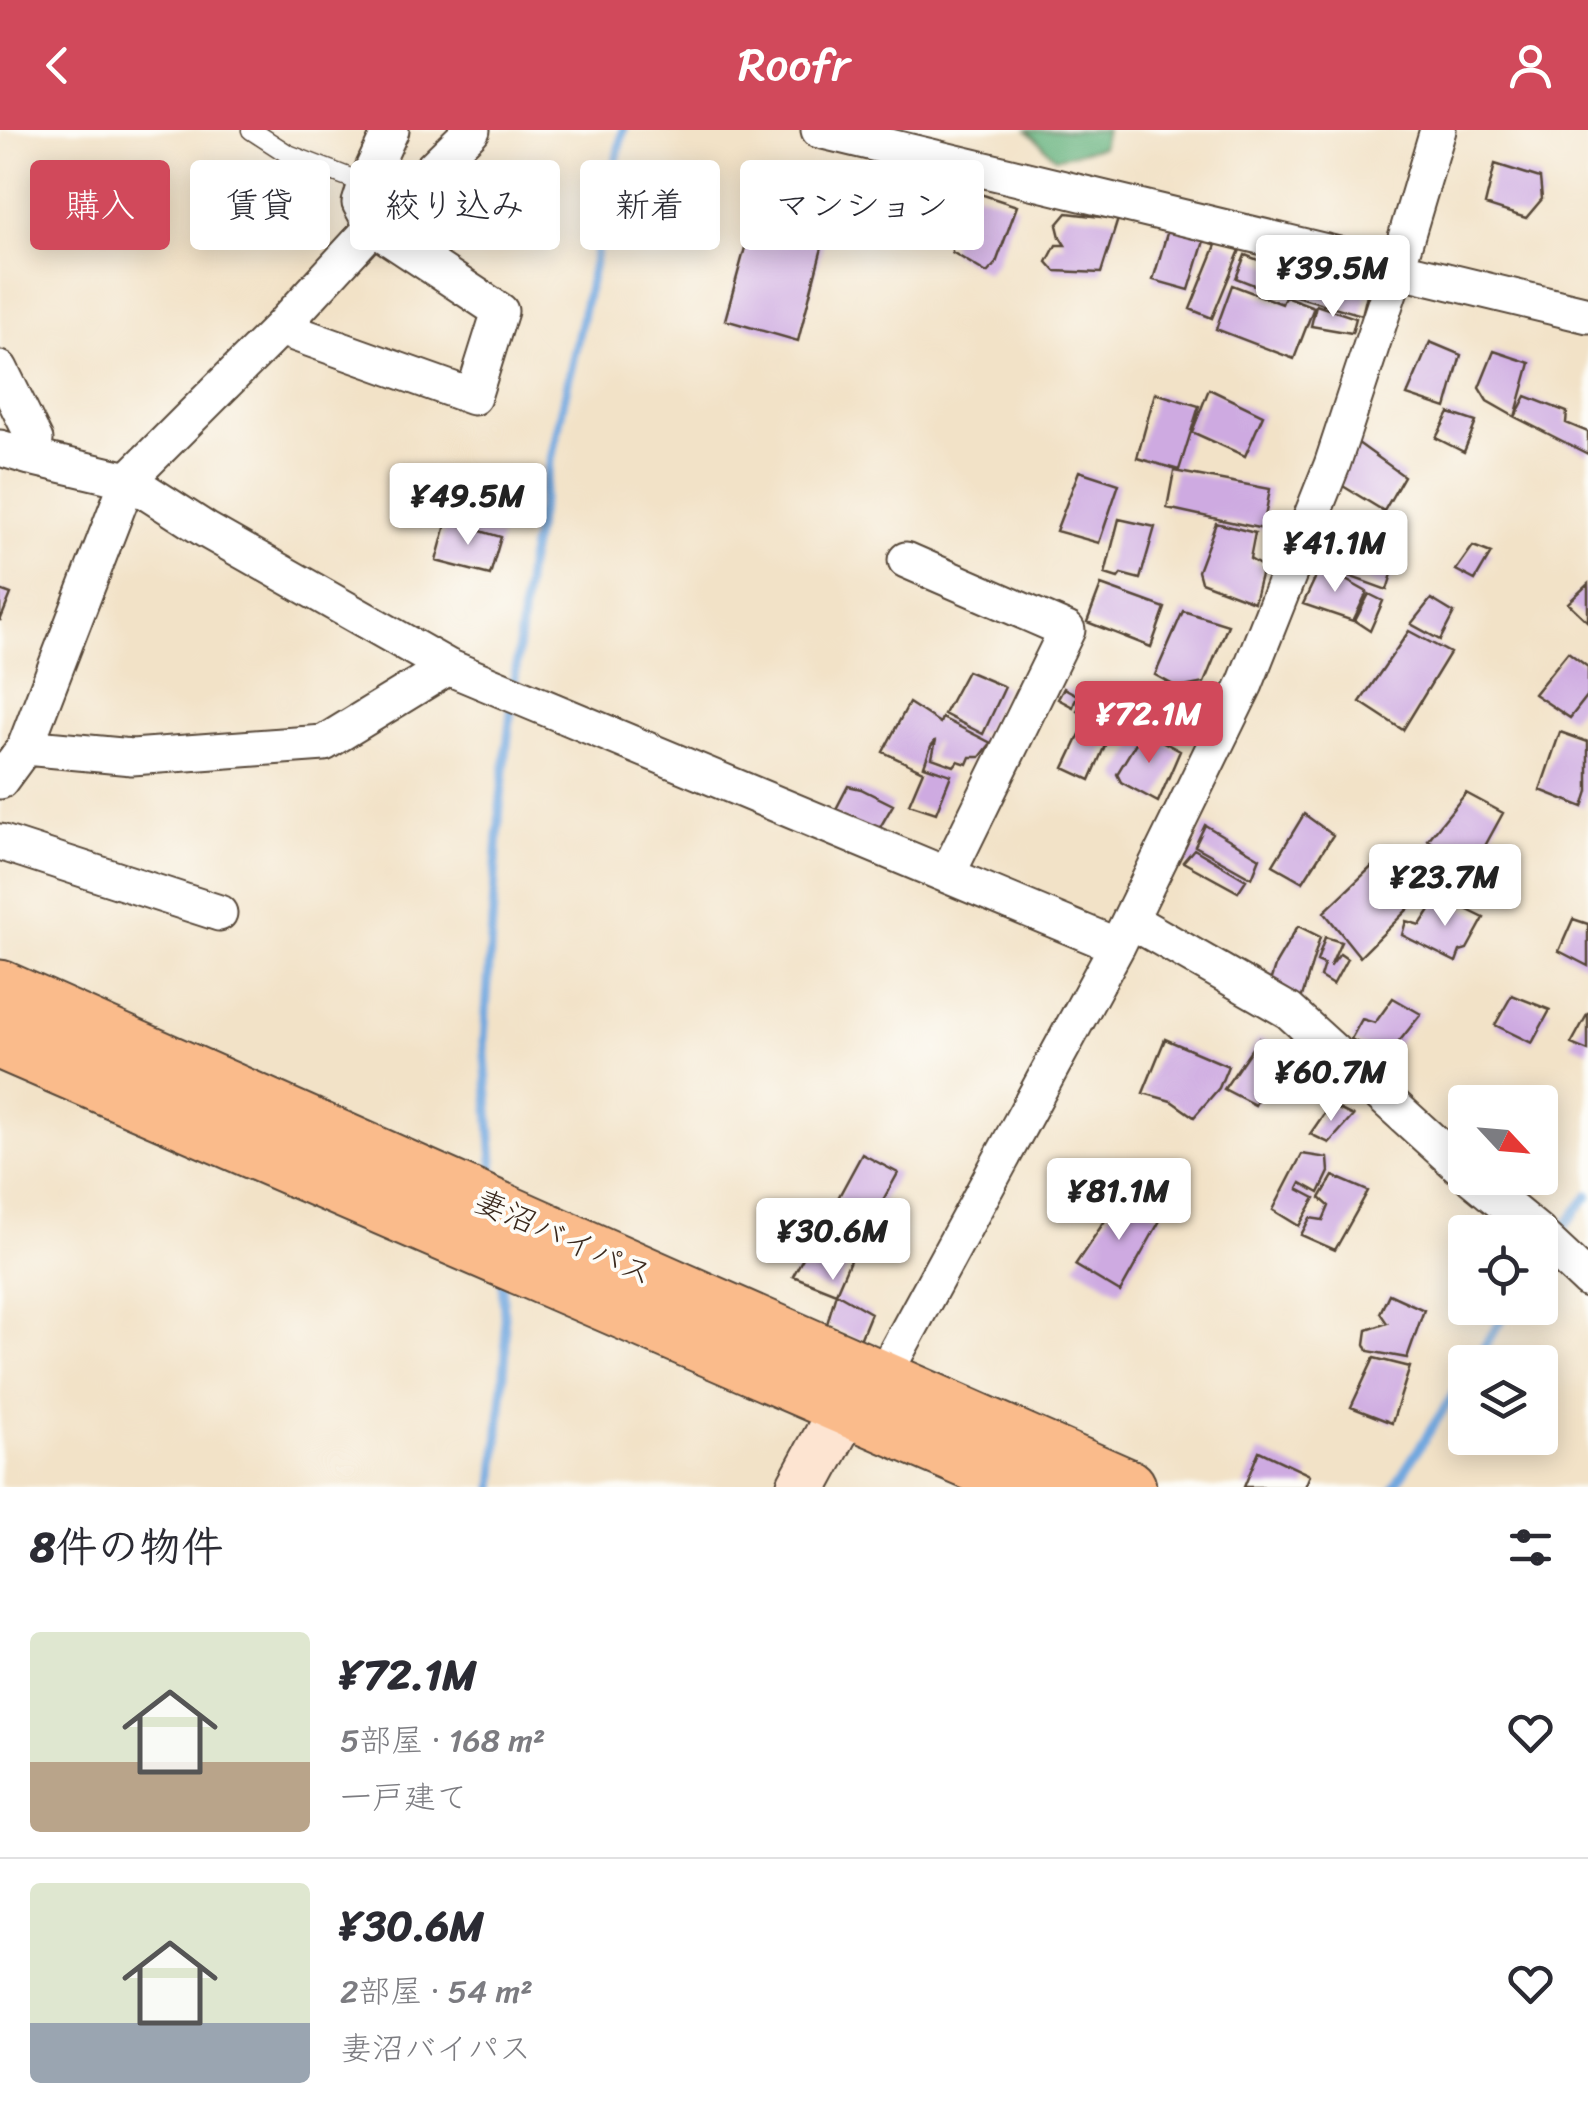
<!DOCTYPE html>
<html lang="ja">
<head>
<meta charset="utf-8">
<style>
	:root { --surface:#fff; --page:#f2f2f3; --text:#2b2b33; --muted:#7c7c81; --line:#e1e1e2; --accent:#d1495b }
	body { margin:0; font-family:Sriracha,"Klee One",sans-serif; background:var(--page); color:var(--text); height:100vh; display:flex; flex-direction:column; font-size:38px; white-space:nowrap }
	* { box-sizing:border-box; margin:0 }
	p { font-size:32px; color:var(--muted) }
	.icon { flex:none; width:55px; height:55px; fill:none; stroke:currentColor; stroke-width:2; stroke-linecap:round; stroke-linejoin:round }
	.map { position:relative; height:1357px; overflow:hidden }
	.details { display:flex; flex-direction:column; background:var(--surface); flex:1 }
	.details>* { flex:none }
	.hud { position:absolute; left:30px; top:30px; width:1000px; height:90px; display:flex; gap:20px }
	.needle { width:65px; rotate:116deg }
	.controls { position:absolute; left:1448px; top:955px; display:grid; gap:20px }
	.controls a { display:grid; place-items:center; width:110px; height:110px; border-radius:10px; background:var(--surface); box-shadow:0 5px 25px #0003; font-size:50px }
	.price { position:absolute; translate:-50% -85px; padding:0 22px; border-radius:10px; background:#fff; color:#222; font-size:32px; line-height:65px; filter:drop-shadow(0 2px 5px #0008) }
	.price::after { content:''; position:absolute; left:50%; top:60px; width:30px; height:22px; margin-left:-15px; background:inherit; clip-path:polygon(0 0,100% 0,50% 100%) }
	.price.on { background:var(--accent); color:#fff }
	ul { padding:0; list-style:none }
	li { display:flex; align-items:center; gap:30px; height:250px; padding:0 30px }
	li+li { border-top:2px solid var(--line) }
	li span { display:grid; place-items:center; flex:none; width:280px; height:200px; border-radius:10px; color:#555 }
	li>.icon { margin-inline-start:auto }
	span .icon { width:120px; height:120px; fill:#fffc; stroke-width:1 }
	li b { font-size:42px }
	h2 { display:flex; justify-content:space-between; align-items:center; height:120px; padding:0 30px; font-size:42px }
	.pill { padding:0 35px; border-radius:10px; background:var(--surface); box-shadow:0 5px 25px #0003; font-size:35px; line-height:90px }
	.pill.on { background:var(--accent); color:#fff }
	header { display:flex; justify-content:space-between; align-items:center; height:130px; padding:0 30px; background:var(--accent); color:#fff; font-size:45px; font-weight:600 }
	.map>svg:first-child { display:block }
	.forest { fill:#62b07a; stroke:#4e6d4c; stroke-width:2.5 }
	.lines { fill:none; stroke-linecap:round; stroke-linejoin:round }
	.stream { stroke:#71a7df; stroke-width:9 }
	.building { fill:#ceaae1 }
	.lane-casing { stroke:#564637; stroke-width:21 }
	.street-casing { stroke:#564637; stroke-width:39 }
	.secondary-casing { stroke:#564637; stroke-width:54 }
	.highway-casing { stroke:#564637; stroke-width:59 }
	.lane { stroke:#fff; stroke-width:18 }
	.street { stroke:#fff; stroke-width:35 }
	.secondary { stroke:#fde4d1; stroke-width:50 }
	.highway { stroke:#fabb8b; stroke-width:55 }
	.labels { text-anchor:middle; stroke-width:8; stroke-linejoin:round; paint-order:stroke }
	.street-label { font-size:32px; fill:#3b2a1e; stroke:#fdfcf7 }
</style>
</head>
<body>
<header><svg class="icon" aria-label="back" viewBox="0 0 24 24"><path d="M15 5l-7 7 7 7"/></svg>Roofr<svg class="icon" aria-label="person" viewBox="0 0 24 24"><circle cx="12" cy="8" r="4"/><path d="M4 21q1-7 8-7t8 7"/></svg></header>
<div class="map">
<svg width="1588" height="1357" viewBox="0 0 1588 1357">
	<rect width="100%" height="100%" fill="#fdfcf7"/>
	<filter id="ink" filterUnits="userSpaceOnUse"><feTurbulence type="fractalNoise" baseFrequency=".01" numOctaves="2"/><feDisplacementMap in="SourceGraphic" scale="20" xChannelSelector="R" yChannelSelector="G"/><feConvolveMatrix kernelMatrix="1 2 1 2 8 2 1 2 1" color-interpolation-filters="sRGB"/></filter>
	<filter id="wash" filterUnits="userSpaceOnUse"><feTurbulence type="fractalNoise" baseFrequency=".0048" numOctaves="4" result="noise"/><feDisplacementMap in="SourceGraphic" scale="40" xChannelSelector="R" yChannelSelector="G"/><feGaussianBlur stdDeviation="2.25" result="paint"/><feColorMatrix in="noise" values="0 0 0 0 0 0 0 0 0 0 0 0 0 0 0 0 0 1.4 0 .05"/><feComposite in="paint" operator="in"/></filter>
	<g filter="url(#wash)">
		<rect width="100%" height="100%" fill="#f2e2c7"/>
		<path class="forest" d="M1106 0 1102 17 1056 28 1027 1Z"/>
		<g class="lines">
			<path class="stream" d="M514 556 528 435 623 0
				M495 1059 484 911 500 676 512 572
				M1557 1107 1588 1065
				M1474 1232 1509 1178
				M494 1357 506 1221 502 1150
				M1394 1357 1465 1246"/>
		</g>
		<g id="blocks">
			<path class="building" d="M1495 34 1540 48 1542 69 1526 88 1485 75Z
				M956 56 1017 76 996 133 987 143 952 122 951 104 941 98Z
				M1067 83 1118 89 1101 143 1055 141 1047 132 1056 115H1065L1060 107 1057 95Z
				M754 85 825 106 798 211 725 190Z
				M1171 90 1207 101 1189 160 1153 150Z
				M1218 110 1240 120 1212 188 1190 179Z
				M1245 125 1287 141 1277 164 1236 148Z
				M1291 132 1370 152 1362 185 1281 162Z
				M1232 155 1282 174 1285 166 1314 177 1294 229 1216 199Z
				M1316 175 1356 188 1352 203 1311 196Z
				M1430 212 1461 225 1446 278 1407 265Z
				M1494 221 1530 233 1515 287 1526 266 1567 282 1566 293 1588 302V324L1515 287 1487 271 1479 258Z
				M1209 259 1263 285 1245 326 1192 302Z
				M1155 263 1199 276 1179 340 1137 328Z
				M1449 283 1476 292 1464 322 1436 308Z
				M1354 310 1404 346 1384 381 1328 347Z
				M1079 341 1119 354 1099 413 1056 401Z
				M1174 341 1270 359 1263 399 1167 378Z
				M1119 389 1155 397 1140 449 1121 444 1118 448 1105 444Z
				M447 391 501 407 490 445 436 431Z
				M1216 393 1255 403 1250 429 1263 437 1254 472 1201 452 1198 441Z
				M1328 398 1397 428 1387 460 1321 436 1313 430Z
				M1473 416 1491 423 1475 450 1456 440Z
				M1321 436 1367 462 1353 491 1303 474Z
				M1588 454V492L1568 473Z
				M1101 455 1165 478 1151 517 1087 492Z
				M0 460 11 464 0 491Z
				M1369 464 1383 471 1370 501 1355 491Z
				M1431 469 1454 483 1440 510 1411 494Z
				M1183 481 1228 495 1204 553 1179 558 1155 545Z
				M1409 501 1450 523 1403 600 1360 572Z
				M1568 522 1588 537V565L1570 588 1534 564Z
				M967 541 1005 557 983 604 944 584Z
				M1064 558 1077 565 1073 577 1058 569Z
				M1085 564 1095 568 1085 586 1077 581Z
				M909 573 940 593 942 588 991 613 980 627H970L967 634 958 631 954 636 932 628 936 610 931 616 924 636 951 645 936 683 909 674 923 641 883 622Z
				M1092 579 1116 590 1090 650 1064 638Z
				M1143 601 1180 621 1158 672 1121 652 1117 644Z
				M1560 602 1588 612V661L1583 677 1540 660Z
				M848 656 861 659 893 675 875 706 833 685Z
				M1466 663 1503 683 1474 736 1428 710Z
				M1304 684 1333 705 1303 752 1273 735Z
				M1205 695 1260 728 1252 748 1195 716Z
				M1433 715 1467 737 1450 766 1418 742Z
				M1194 719 1246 750 1238 762 1183 732Z
				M1384 725 1423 764 1360 827 1324 782Z
				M1439 766 1484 788 1467 819 1460 821 1456 832 1402 805 1406 791 1420 795Z
				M1573 789 1588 794V836L1559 821Z
				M1298 796 1320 807 1301 870 1269 855 1276 833Z
				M1325 807 1341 812 1330 837 1340 824 1347 829 1333 855 1320 847 1324 834 1317 831Z
				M1512 865 1550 880 1532 913 1495 895Z
				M1393 868 1421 884 1386 928 1351 909 1362 889 1375 893Z
				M1588 883V921L1571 914Z
				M1259 908 1285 919 1255 975 1224 959Z
				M1165 909 1228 936 1219 958 1194 987 1171 971 1143 963Z
				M1330 975 1353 986 1329 1013 1310 1004Z
				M862 1024 898 1043 873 1088 837 1070Z
				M1302 1024 1328 1028 1329 1042 1319 1063 1301 1053 1298 1059 1315 1068 1299 1096 1273 1080Z
				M1333 1046 1368 1061 1335 1120 1301 1105 1310 1088 1323 1090 1329 1076 1320 1068Z
				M1123 1064 1162 1087 1120 1162 1075 1135Z
				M817 1103 854 1121 836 1163 871 1183 860 1210 827 1194 836 1163 793 1146Z
				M1389 1164 1424 1180 1407 1228 1368 1221 1365 1214 1367 1200 1387 1193 1380 1183Z
				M1374 1228 1410 1237 1392 1293 1351 1277Z
				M1259 1321 1310 1345 1305 1357H1244Z"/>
		</g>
	</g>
	<g filter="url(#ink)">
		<use href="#blocks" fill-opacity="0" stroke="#564637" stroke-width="2.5"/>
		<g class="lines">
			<defs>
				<path id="lane" d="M251 0 288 24 366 54"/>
				<path id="street" d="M819 0 1588 185
					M280 198 473 267 500 181 373 97 360 73 366 54 391 0
					M0 239 35 310 30 327
					M0 318 30 327 128 350 206 400 448 537 1117 816
					M906 430 1067 500 947 745
					M25 617 132 627 324 613 448 537
					M0 651 25 617 128 350 280 198 373 97 472 0
					M0 712 219 783
					M1130 790 1289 881 1465 1041
					M1472 1048 1538 1102
					M1540 1105 1588 1150
					M864 1242 891 1232 1117 816 1245 554 1332 335 1397 138 1438 0"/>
				<path id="secondary" d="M802 1357 864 1243"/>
				<path id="highway" d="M0 858C376 1024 751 1193 1128 1357
					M0 911 1029 1357"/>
			</defs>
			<use href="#lane" class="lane-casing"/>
			<use href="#street" class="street-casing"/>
			<use href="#secondary" class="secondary-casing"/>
			<use href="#highway" class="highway-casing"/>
			<use href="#lane" class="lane"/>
			<use href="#street" class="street"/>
			<use href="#secondary" class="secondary"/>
			<use href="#highway" class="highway"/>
		</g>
	</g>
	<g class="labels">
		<g class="street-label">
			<text transform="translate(564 1107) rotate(24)" y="11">妻沼バイパス</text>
		</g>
	</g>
</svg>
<div class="controls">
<a><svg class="needle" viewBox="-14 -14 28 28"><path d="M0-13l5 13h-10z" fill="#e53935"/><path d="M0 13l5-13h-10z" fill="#7c7c81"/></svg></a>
<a><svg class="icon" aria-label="locate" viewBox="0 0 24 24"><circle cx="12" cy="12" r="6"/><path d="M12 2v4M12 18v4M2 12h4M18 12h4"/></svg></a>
<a><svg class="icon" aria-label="layers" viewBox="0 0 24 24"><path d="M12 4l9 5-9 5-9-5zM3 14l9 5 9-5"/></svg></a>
</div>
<b class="price" style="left:1333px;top:190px">¥39.5M</b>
<b class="price" style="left:468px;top:418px">¥49.5M</b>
<b class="price" style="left:1335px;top:465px">¥41.1M</b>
<b class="price on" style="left:1149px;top:636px">¥72.1M</b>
<b class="price" style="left:1445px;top:799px">¥23.7M</b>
<b class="price" style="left:1331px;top:994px">¥60.7M</b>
<b class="price" style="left:1119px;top:1113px">¥81.1M</b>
<b class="price" style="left:833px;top:1153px">¥30.6M</b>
<div class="hud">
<a class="pill on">購入</a>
<a class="pill">賃貸</a>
<a class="pill">絞り込み</a>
<a class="pill">新着</a>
<a class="pill">マンション</a>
</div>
</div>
<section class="details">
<h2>8件の物件<svg class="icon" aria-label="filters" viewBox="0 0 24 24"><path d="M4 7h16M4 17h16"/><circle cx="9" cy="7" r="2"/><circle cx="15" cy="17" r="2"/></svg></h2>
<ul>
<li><span style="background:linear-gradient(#dfe7d0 65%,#b9a48a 0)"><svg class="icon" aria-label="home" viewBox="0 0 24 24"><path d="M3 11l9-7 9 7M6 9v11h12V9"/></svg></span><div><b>¥72.1M</b><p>5部屋 · 168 m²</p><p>一戸建て</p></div><svg class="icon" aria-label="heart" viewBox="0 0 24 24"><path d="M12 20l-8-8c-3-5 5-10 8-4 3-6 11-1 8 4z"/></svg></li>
<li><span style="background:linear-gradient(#dfe7d0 70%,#9aa5b1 0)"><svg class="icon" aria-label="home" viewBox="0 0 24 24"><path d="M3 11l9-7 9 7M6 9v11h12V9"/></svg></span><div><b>¥30.6M</b><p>2部屋 · 54 m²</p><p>妻沼バイパス</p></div><svg class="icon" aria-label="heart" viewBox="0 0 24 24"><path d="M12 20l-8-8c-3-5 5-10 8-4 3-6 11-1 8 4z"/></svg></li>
</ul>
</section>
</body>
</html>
